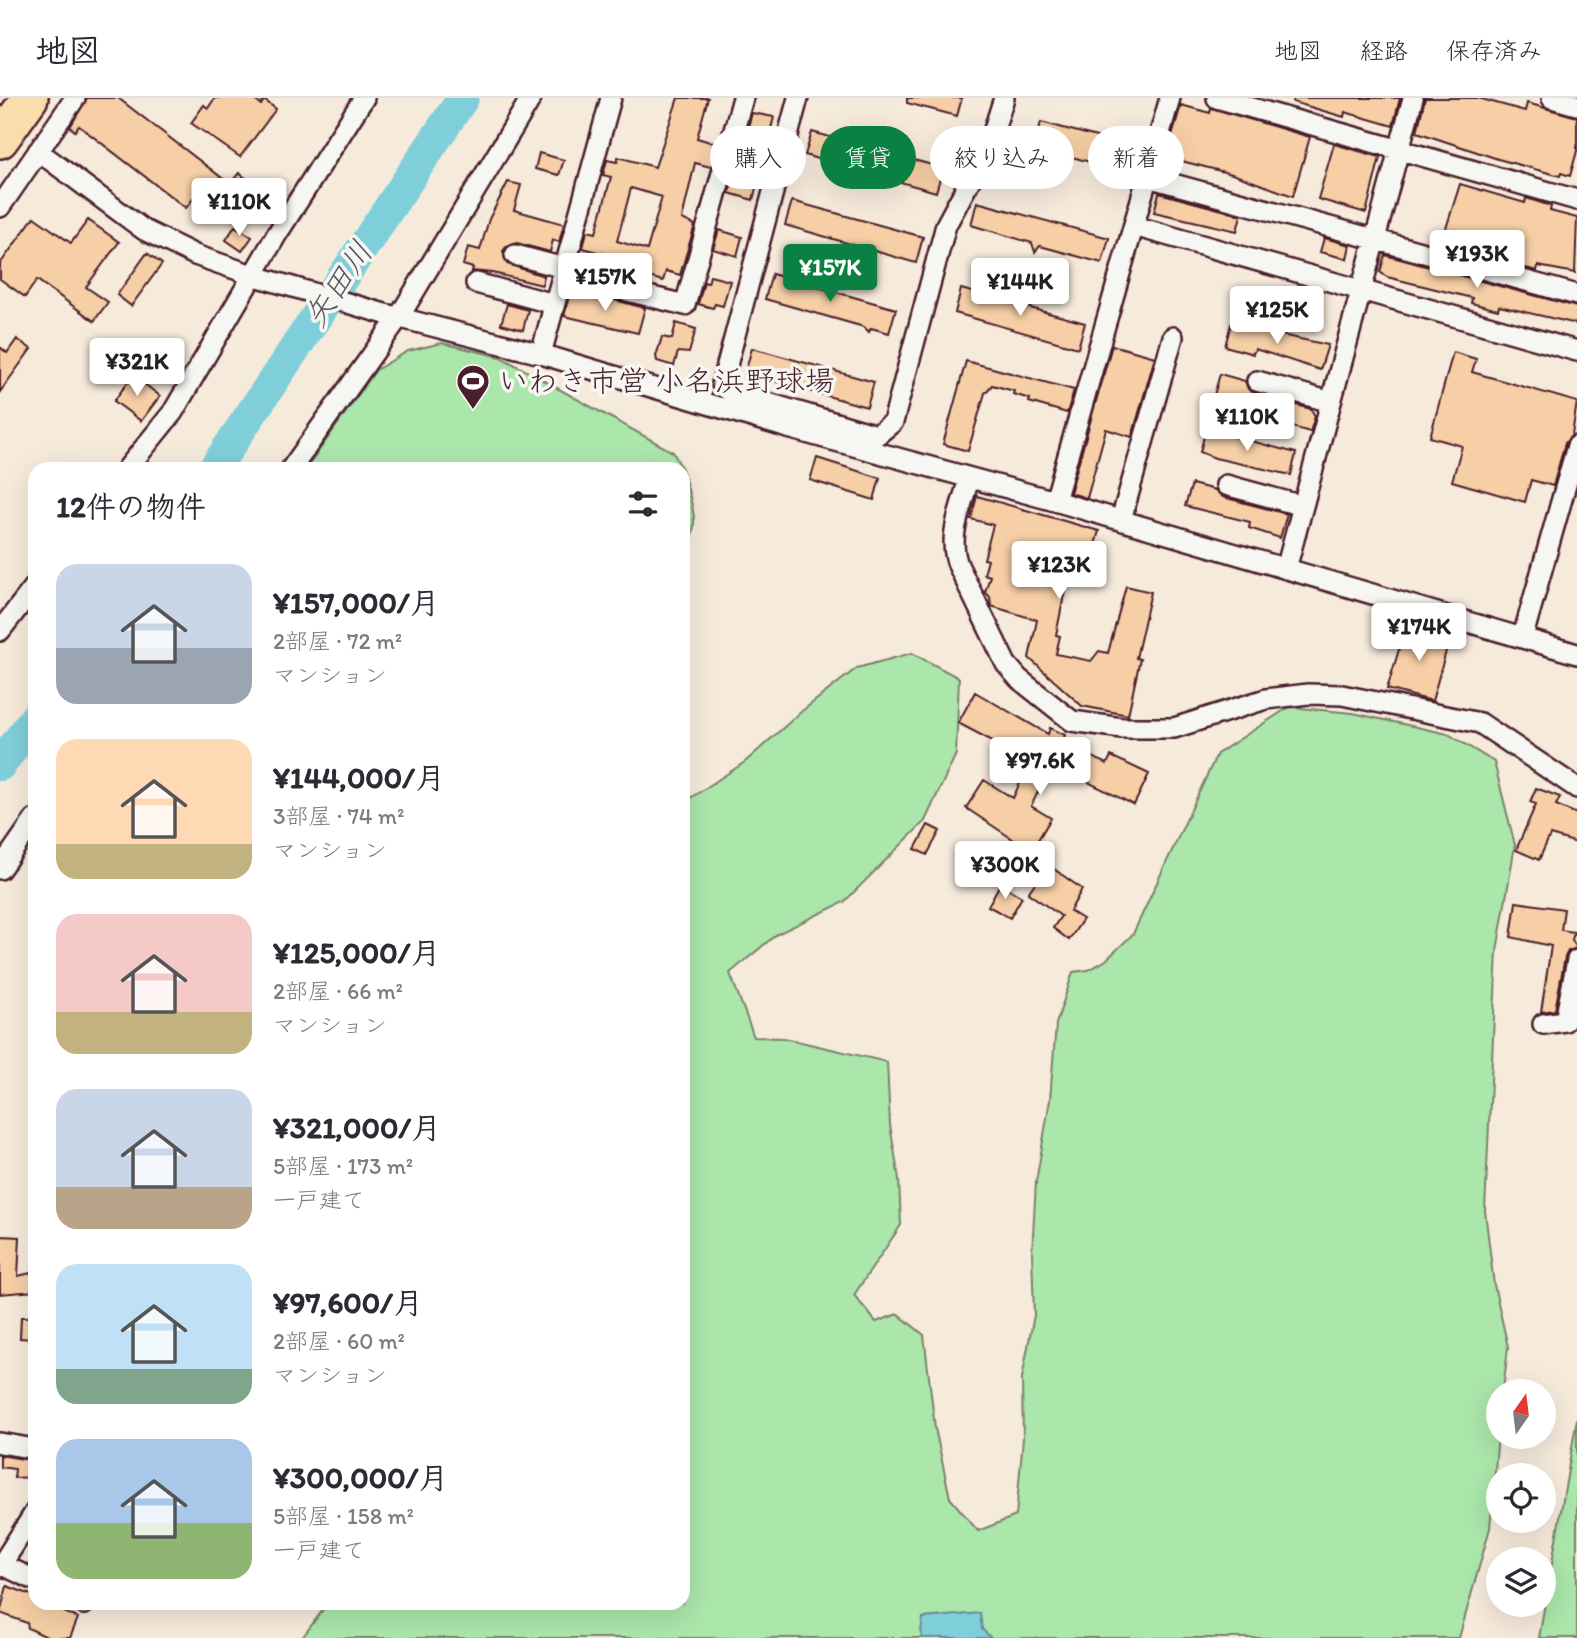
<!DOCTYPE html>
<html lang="ja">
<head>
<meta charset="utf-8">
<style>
	:root { --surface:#fff; --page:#f2f2f3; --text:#2b2b33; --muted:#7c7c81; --line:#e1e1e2; --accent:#0b8043 }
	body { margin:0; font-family:Itim,"Klee One",sans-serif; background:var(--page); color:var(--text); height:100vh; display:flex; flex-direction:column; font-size:26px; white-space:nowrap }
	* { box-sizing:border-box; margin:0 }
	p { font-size:23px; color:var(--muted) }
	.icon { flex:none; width:38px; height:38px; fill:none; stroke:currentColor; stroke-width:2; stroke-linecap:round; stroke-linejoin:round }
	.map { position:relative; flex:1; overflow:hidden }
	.side { position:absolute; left:28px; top:364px; width:662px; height:1148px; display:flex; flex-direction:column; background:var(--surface); border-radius:21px; box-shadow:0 7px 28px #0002 }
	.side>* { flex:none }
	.hud { position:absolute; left:710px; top:28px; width:665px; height:63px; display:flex; gap:14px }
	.needle { width:46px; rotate:14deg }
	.tools { position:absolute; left:1486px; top:1281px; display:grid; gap:14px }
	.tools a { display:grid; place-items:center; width:70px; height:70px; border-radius:50%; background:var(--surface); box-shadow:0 7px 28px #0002; font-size:35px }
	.price { position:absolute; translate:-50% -60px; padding:0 16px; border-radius:7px; background:#fff; color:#222; font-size:23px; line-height:46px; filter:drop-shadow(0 2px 4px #0008) }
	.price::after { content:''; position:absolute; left:50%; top:42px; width:21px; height:16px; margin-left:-10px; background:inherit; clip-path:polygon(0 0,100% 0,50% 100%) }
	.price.on { background:var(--accent); color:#fff }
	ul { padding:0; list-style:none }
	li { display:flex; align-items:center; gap:21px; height:175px; padding:0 28px }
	li span { display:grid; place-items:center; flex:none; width:196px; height:140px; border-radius:21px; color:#555 }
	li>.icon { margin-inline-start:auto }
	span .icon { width:84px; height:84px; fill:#fffc; stroke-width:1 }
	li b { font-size:30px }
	h2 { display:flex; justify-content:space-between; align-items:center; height:84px; padding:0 28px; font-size:30px }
	.tag { padding:0 24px; border-radius:32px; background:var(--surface); box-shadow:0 7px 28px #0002; font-size:24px; line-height:63px }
	.tag.on { background:var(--accent); color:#fff }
	header { display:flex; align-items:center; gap:42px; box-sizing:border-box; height:98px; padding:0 35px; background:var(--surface); border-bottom:2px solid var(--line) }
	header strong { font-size:33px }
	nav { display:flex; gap:38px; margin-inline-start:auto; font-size:24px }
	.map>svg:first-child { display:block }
	.green { fill:#abe6ab; stroke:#7a826b; stroke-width:2 }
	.water { fill:#7fcfdb; stroke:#6a8995; stroke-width:2 }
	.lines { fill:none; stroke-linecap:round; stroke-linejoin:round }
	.river { stroke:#7fcfdb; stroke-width:32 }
	.building { fill:#f6cfa6; stroke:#4a1f2b; stroke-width:2; fill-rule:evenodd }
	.street-casing { stroke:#4a1f2b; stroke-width:24 }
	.highway-casing { stroke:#4a1f2b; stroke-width:40 }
	.street { stroke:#f6f6f2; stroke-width:19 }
	.highway { stroke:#faddab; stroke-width:35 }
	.labels { text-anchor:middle; stroke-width:7; stroke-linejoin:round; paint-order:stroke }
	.poi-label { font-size:30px; fill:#4a1f2b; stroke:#f6f6f2; text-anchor:start }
	.water-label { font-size:32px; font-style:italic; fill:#5a5460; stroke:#f6f6f2 }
</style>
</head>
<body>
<header>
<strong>地図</strong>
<nav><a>地図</a><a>経路</a><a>保存済み</a></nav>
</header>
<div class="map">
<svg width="1577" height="1540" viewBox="0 0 1577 1540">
	<rect width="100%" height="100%" fill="#f6eadb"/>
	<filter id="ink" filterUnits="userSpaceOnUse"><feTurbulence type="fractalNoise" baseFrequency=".0143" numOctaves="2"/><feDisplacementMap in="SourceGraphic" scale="14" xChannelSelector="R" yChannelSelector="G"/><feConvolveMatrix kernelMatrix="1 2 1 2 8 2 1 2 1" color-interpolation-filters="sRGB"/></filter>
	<g filter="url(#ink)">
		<path class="green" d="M442 245 501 259 673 354 682 371H306L376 272 408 253Z
			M683 373C690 404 704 427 683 454Z
			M912 555 959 580 956 656 925 723 844 804 777 836 730 875 754 939 784 940 887 964 890 1027 899 1081 901 1127 854 1197 876 1224 898 1216 924 1237 935 1330 950 1400 978 1433 1016 1418 1023 1340 1022 1280 1034 1217 1032 1154 1036 1084 1050 1002 1056 926 1073 874 1088 872 1105 863 1133 836 1217 656 1289 609 1353 615 1448 636 1494 664 1515 747 1497 853 1485 1113 1494 1187 1508 1249 1503 1293H1498V1337L1490 1430 1459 1540H302L328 1505H682L683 705 745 664 802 613 857 570Z
			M1577 1320V1540H1539Z"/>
		<path class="water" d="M980 1515 982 1531 991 1540H923L921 1534 923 1520Z"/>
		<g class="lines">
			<path class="river" d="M214 371 463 0
				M0 667 35 620"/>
		</g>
		<path class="building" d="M87 0H118L230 86 239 75 256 88 231 119 199 93 186 110 79 28 75 33 70 29Z
			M215 0H252L261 7 264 2 276 11 240 59 191 25 204 7 208 10Z
			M678 0H708L697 40 717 46 711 69 695 65 682 121 695 127 680 177 666 173 663 183 627 173 629 163 583 150 587 133 596 135 611 79 603 77 607 62 617 64 618 59 655 69ZM631 90 662 99 647 152 617 143Z
			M907 0H962L957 18 907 5Z
			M1294 0H1400L1393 28 1345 14 1344 19 1293 4Z
			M1425 0H1478L1525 13 1527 5 1577 19V53L1570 78 1561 75 1560 78 1498 61 1417 34Z
			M1181 7 1210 15 1211 10 1310 39 1293 98 1232 76 1166 59Z
			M752 15 774 19 753 102 729 95Z
			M1041 24 1130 48 1123 73 1061 56 1051 61 1053 52 1035 47Z
			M812 34 943 70 936 94 833 65 827 70 824 63 805 57Z
			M1334 46 1380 59 1366 115 1318 101Z
			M539 55 564 62 559 77 535 71Z
			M508 84 521 87 514 112 564 126 559 144 553 142 550 154 517 145 507 148 503 153 507 166 544 178 542 187 493 175 472 173 473 170 463 167 468 149 480 152 489 121Z
			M1460 86 1525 105 1526 100 1551 108 1550 113 1577 120 1575 175 1538 168 1537 173 1510 166 1512 161 1477 153 1478 149 1444 137Z
			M1159 95 1241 117 1237 133 1154 114Z
			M792 103 923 139 916 165 785 127Z
			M977 104 1109 140 1102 165 1040 148 1035 154 1032 145 971 127Z
			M34 119 71 145 88 122 119 144 86 189 108 204 94 223 37 182 25 199 0 181V166Z
			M235 128 252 139 242 153 226 142Z
			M719 132 742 139 737 158 713 151Z
			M1324 140 1350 147 1347 161 1320 154Z
			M147 155 162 166 131 208 117 197Z
			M1385 157 1577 209V226L1499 208 1498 212 1471 205 1472 200 1387 179 1380 174Z
			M772 176 896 211 889 235 871 230 869 234 864 229 765 201Z
			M710 178 730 183 723 208 715 206 713 210 698 206 704 184 708 185Z
			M961 191 1085 225 1078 250 955 215Z
			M571 194 610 205 611 201 645 210 638 235 564 218Z
			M507 206 528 212 523 232 501 226Z
			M676 225 696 231 689 255 678 254 674 268 657 263 656 258 662 239 672 241Z
			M1231 226 1328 247 1320 272 1255 251 1253 256 1225 248Z
			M17 241 31 251 0 294V249L7 255Z
			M1112 247 1155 259 1132 339 1106 331 1087 400 1070 395Z
			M752 250 874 284 867 309 745 275Z
			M1453 254 1476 261 1472 274 1577 304 1572 337 1565 345 1553 388 1531 382 1525 404 1452 383 1462 348 1430 339Z
			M966 263 1074 292 1067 315 1029 304 1030 301 1013 296 1014 293 992 287 985 295 968 353 943 346Z
			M1220 276 1245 283 1248 291 1254 295 1311 311 1315 318 1310 334 1278 325V321L1229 310 1231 302 1214 297Z
			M133 277 160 298 141 323 114 303Z
			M1206 331 1296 355 1291 377 1215 360 1200 354Z
			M817 360 880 380 874 402 810 382Z
			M1192 386 1215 392 1223 399 1287 416 1280 440 1249 430 1250 424 1185 408Z
			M977 398 1099 433 1089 467 1071 463 1056 537 1060 538 1056 556 1091 563 1099 553 1108 555 1126 488 1151 494 1136 560 1140 561 1128 617 1082 608 1029 560 1037 522 991 508 990 499 985 494 990 478 984 476 988 462 984 461 993 427 971 421Z
			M1407 525 1450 539 1432 603 1387 591Z
			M975 594 1048 636 1050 630 1065 637 1062 645 1107 666 1111 658 1149 676 1134 707 1052 666 1031 708 1051 720 1038 742 1045 746 1037 759 1082 791 1070 813 1083 821 1069 842 1053 830 1061 818 1028 795 1040 778 1009 758 1017 744 966 710 984 682 1013 700 1033 657 1006 644 1004 649 958 625Z
			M1536 690 1560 699 1556 707 1577 716V745L1550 737 1539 762 1516 752 1536 706 1530 704Z
			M928 727 940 733 927 757 915 751Z
			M1000 786 1022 799 1010 820 988 808Z
			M1516 804 1564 811 1561 832 1574 834 1572 842 1577 850 1568 853 1565 859 1555 912 1541 914 1551 848 1511 839Z
			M0 1138 20 1139 18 1178 35 1174V1193L0 1196Z
			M21 1219H35V1241L20 1240Z
			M0 1357 35 1363V1379L14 1380 15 1371 0 1369Z
			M7 1488 34 1498 35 1505H44L78 1520 70 1540H49L28 1530 27 1525 0 1515Z"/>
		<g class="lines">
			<defs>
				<path id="street" d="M798 0 722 286 730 294 877 337 893 324 946 127 989 47 1004 0
					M1217 0 1577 102
					M1552 0 1577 7
					M38 53 144 132 195 157 255 178 385 216 541 256 788 330 1055 403 1577 556
					M1148 79 1577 197
					M0 109 75 0
					M1134 128 1577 253
					M515 157 564 170
					M562 177 685 207 743 0
					M476 185 554 206
					M541 256 611 0
					M1257 283 1331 304
					M127 371 173 314 277 136 364 0
					M291 371 399 219 531 0
					M969 380C962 409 946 440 959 469L1006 566 1019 581 1072 623 1122 630H1174L1266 601 1308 596 1342 597 1480 625 1577 690
					M1226 387 1303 408
					M1055 403 1170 0
					M1121 422 1173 239
					M1286 471 1413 0
					M0 533 35 488
					M1523 538 1577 348
					M0 771 35 721
					M1543 926 1565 923 1577 862
					M0 1345 35 1351
					M0 1466 35 1482
					M0 1469 35 1414
					M83 1505 84 1506"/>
				<path id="highway" d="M0 42 30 0"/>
			</defs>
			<use href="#street" class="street-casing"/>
			<use href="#highway" class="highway-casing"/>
			<use href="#street" class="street"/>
			<use href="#highway" class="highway"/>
		</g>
	</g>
	<defs>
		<symbol id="stadium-pin" viewBox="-11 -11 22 30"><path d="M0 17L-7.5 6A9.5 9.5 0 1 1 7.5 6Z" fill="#4a1f2b" stroke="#f6f6f2"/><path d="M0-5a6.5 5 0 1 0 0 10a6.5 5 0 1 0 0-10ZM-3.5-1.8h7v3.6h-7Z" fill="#fff"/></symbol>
	</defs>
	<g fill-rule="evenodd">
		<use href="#stadium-pin" x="454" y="264" width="38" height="52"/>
	</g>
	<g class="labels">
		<g class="poi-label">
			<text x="498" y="293">いわき市営 小名浜野球場</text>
		</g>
		<g class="water-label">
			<text transform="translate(338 186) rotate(-56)" y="11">矢田川</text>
		</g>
	</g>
</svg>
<div class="tools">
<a><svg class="needle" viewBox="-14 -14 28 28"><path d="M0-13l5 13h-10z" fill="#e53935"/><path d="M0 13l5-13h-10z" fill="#7c7c81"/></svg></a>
<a><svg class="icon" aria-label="locate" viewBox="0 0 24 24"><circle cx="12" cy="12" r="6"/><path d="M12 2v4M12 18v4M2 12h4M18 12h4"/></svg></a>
<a><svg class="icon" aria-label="layers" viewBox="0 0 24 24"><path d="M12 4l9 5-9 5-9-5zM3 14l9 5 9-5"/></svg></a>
</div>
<b class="price" style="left:239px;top:140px">¥110K</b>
<b class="price" style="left:1477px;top:192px">¥193K</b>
<b class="price on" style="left:830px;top:206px">¥157K</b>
<b class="price" style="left:605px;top:215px">¥157K</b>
<b class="price" style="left:1020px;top:220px">¥144K</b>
<b class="price" style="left:1277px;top:248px">¥125K</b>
<b class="price" style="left:137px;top:300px">¥321K</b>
<b class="price" style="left:1247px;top:355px">¥110K</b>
<b class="price" style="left:1059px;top:503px">¥123K</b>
<b class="price" style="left:1419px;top:565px">¥174K</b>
<b class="price" style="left:1040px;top:699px">¥97.6K</b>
<b class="price" style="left:1005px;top:803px">¥300K</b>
<div class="hud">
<a class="tag">購入</a>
<a class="tag on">賃貸</a>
<a class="tag">絞り込み</a>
<a class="tag">新着</a>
</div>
<section class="side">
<h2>12件の物件<svg class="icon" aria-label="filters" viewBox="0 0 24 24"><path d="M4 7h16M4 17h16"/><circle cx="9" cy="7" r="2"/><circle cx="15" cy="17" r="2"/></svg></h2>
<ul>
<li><span style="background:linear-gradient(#c9d6e8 60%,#9aa5b1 0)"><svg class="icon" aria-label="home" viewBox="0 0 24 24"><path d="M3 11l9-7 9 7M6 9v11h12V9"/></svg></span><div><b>¥157,000/月</b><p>2部屋 · 72 m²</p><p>マンション</p></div></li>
<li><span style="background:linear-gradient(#ffd9b3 75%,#c2b280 0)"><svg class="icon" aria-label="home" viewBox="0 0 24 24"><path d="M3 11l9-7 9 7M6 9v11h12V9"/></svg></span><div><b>¥144,000/月</b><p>3部屋 · 74 m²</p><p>マンション</p></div></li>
<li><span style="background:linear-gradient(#f6c9c9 70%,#c2b280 0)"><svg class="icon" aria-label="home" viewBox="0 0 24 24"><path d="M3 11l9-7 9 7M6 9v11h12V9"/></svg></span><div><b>¥125,000/月</b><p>2部屋 · 66 m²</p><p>マンション</p></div></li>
<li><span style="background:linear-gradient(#c9d6e8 70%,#b9a48a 0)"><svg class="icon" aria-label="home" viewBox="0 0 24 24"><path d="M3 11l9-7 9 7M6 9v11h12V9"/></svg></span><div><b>¥321,000/月</b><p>5部屋 · 173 m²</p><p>一戸建て</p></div></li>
<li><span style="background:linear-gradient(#bfe0f5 75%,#7fa58c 0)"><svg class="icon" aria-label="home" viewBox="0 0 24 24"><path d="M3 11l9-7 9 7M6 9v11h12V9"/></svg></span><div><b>¥97,600/月</b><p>2部屋 · 60 m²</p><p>マンション</p></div></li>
<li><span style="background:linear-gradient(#a9c7e8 60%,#8fb573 0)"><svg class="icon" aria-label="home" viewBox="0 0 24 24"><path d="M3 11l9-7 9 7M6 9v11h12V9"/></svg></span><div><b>¥300,000/月</b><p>5部屋 · 158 m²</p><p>一戸建て</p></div></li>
</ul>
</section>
</div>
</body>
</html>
